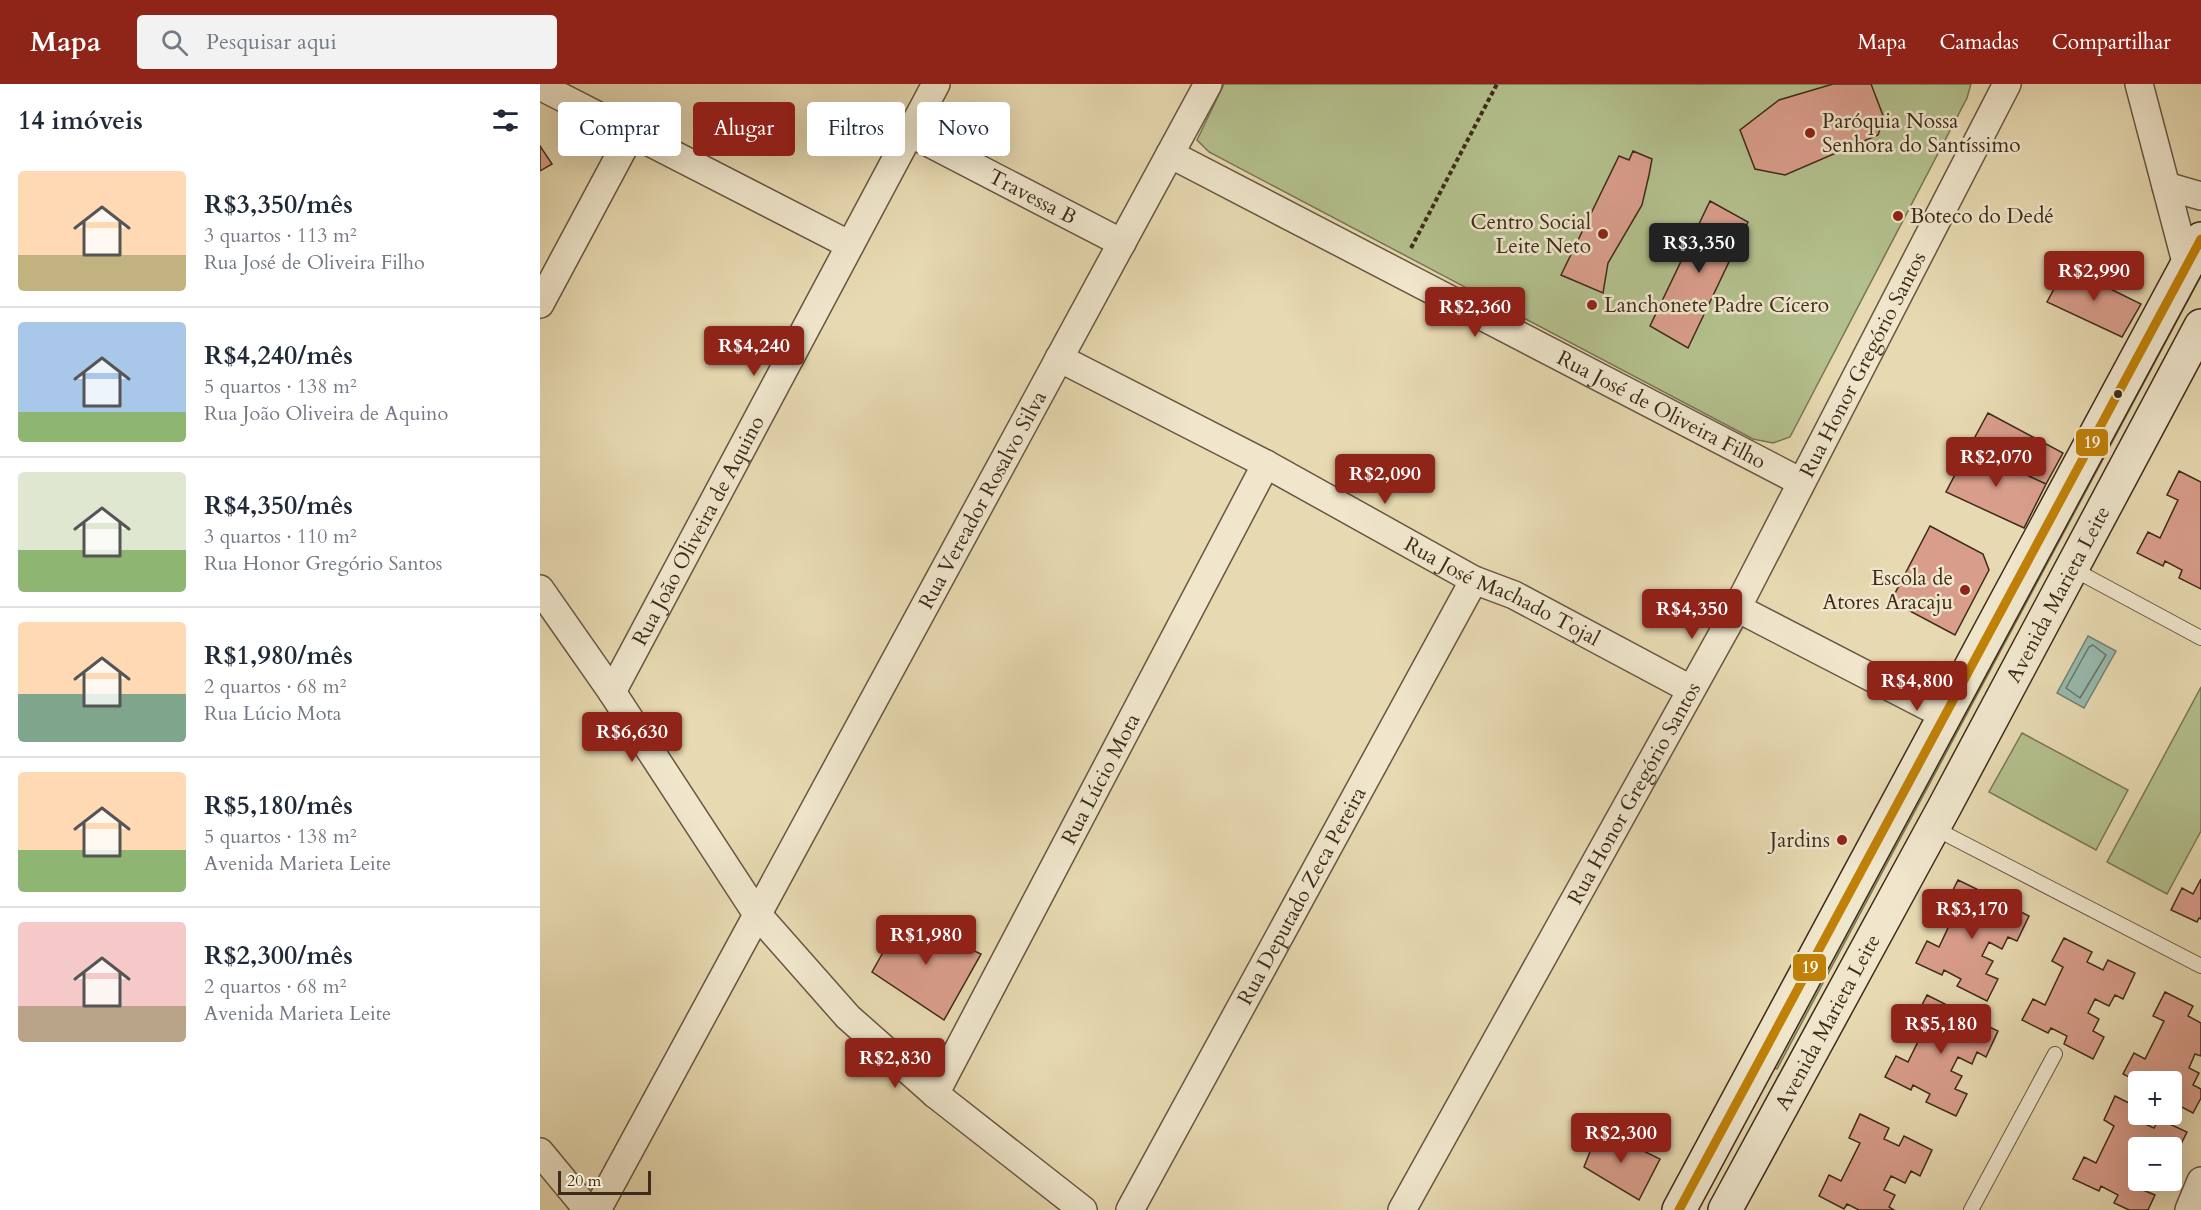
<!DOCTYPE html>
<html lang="pt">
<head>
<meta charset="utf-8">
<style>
	:root { --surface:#fff; --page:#f2f2f3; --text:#1f2937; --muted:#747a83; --line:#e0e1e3; --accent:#8f2418 }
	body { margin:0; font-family:Cardo,serif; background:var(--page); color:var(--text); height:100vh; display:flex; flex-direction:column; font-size:22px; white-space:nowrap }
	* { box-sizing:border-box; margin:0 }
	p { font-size:20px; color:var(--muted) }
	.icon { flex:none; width:33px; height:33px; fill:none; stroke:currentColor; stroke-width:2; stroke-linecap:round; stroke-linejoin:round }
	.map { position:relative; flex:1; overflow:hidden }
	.drawer { display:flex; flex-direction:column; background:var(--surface); width:540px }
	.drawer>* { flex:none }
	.guide { position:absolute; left:18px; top:18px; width:570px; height:54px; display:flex; gap:12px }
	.fabs { position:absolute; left:1588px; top:987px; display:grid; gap:12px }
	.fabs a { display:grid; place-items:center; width:54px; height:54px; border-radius:6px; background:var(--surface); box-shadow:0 6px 24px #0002; font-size:30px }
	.scale { position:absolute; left:18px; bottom:15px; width:93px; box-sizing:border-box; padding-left:6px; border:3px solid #3e2b1a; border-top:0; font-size:16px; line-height:21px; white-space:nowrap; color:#3e2b1a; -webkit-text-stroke:4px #efe6cc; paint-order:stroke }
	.price { position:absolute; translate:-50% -51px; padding:0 14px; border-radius:6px; background:var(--accent); color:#fff; font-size:20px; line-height:39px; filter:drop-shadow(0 2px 3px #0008) }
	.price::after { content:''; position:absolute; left:50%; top:36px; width:18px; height:14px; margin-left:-9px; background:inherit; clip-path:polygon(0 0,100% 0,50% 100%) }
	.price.current { background:#222; color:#fff }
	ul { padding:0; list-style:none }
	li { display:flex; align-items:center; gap:18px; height:150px; padding:0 18px }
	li+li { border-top:2px solid var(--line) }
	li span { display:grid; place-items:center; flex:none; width:168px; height:120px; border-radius:6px; color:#555 }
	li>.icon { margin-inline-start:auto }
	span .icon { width:72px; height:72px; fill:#fffc; stroke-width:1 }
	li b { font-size:26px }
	h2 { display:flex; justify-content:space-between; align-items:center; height:72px; padding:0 18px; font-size:26px }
	.pill { padding:0 21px; border-radius:6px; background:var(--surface); box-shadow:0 6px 24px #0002; font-size:21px; line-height:54px }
	.pill.current { background:var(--accent); color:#fff }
	header { display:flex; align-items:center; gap:36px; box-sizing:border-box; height:84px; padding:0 30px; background:var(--accent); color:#fff }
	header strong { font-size:28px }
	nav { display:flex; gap:33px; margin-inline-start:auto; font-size:21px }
	.search { width:420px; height:54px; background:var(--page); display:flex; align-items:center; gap:15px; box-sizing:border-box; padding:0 21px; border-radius:6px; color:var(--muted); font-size:22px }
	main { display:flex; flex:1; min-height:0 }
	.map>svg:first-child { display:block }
	.green { fill:#b3c08d; stroke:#787654; stroke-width:1.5 }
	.water { fill:#97baaf; stroke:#738173; stroke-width:1.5 }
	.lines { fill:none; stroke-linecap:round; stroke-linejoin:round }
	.shore { stroke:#6a7264; stroke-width:1.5 }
	.building { fill:#d99d8b; stroke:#3e2b1a; stroke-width:1.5 }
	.lane-casing { stroke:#685640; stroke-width:16 }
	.street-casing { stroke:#685640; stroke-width:30 }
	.secondary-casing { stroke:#3e2b1a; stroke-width:36 }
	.path { stroke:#3e2b1a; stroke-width:4; stroke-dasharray:4.5 3; stroke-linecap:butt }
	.lane { stroke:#efe6cc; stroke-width:14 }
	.street { stroke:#efe6cc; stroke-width:27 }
	.secondary { stroke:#efe6cc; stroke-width:33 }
	.bus-1-casing { stroke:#efe6cc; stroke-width:14 }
	.bus-1 { stroke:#c08108; stroke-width:9 }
	.poi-dot { fill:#8f2418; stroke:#efe6cc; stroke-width:2 }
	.bus-dot { fill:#3e2b1a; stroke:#efe6cc; stroke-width:2 }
	.labels { text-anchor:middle; stroke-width:5; stroke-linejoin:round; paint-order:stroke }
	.poi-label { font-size:21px; fill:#3e2b1a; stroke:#efe6cc; text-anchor:start }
	.street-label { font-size:21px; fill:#3e2b1a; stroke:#efe6cc }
	.line-badge { stroke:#efe6cc; stroke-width:2 }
	.badge-label { font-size:16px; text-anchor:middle; font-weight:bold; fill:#fff }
</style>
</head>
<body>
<header>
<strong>Mapa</strong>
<div class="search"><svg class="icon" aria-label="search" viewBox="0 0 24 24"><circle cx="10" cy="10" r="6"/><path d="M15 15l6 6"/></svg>Pesquisar aqui</div>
<nav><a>Mapa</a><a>Camadas</a><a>Compartilhar</a></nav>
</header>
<main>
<section class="drawer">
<h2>14 imóveis<svg class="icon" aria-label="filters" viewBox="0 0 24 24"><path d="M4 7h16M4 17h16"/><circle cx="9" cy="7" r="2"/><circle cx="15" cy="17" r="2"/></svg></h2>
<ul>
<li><span style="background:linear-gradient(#ffd9b3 70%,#c2b280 0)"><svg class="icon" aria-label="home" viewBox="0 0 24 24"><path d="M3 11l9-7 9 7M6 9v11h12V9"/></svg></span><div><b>R$3,350/mês</b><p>3 quartos · 113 m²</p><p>Rua José de Oliveira Filho</p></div></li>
<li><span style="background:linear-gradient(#a9c7e8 75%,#8fb573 0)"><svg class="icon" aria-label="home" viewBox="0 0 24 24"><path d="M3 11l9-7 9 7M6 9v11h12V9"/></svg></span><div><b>R$4,240/mês</b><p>5 quartos · 138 m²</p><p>Rua João Oliveira de Aquino</p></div></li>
<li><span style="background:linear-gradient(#dfe7d0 65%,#8fb573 0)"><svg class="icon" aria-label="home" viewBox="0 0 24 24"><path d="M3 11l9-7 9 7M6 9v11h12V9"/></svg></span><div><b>R$4,350/mês</b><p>3 quartos · 110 m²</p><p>Rua Honor Gregório Santos</p></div></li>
<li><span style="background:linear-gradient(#ffd9b3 60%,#7fa58c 0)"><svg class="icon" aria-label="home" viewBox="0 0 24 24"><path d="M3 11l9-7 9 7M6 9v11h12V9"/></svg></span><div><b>R$1,980/mês</b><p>2 quartos · 68 m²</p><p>Rua Lúcio Mota</p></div></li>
<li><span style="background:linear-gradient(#ffd9b3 65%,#8fb573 0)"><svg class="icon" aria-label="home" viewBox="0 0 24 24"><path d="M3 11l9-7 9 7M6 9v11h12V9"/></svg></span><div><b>R$5,180/mês</b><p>5 quartos · 138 m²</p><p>Avenida Marieta Leite</p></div></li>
<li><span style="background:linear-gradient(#f6c9c9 70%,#b9a48a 0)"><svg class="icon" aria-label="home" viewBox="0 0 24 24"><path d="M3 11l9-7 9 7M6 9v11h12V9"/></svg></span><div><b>R$2,300/mês</b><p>2 quartos · 68 m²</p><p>Avenida Marieta Leite</p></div></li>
</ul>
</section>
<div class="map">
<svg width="1661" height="1126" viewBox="0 0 1661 1126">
	<rect width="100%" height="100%" fill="#e7d9b1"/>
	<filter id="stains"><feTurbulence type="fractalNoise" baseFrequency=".00333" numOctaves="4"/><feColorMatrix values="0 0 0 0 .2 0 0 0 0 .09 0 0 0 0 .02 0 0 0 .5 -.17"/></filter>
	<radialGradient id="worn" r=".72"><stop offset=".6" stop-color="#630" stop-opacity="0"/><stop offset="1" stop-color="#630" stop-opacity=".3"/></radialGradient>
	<path class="green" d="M684 0H1431L1427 14 1250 353 1233 359 1213 355 669 68 657 56Z
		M1661 175V192L1237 985 1229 983Z
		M1661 603V747L1627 810 1567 778Z
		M1482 649 1588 706 1556 766 1449 708Z"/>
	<path class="water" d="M1548 552 1576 567 1544 624 1517 609Z"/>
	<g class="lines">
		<path class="shore" d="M1553 561 1566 571 1540 614 1526 604 1549 563Z"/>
	</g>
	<path class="building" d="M1293 0H1331L1344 34 1338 51 1245 91 1215 85 1200 46 1239 16Z
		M0 62 12 80 0 87Z
		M1093 67 1112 75 1109 91 1102 121 1068 179 1063 209 1021 191 1079 72 1089 76Z
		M1170 117 1208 138 1148 264 1110 242Z
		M1526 183 1601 220 1582 253 1507 218Z
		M1448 329 1523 369 1506 400 1429 364Z
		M1429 364 1506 400 1484 444 1406 408Z
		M1639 387 1661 398V505L1639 494 1642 486 1625 477 1623 482 1597 469 1608 448 1620 454 1638 416 1627 411Z
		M1390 442 1443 470 1449 486 1415 551 1351 517Z
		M1661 795V835L1659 834 1657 838 1631 826 1642 804 1653 810Z
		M1418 796 1447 810 1441 821 1457 828 1462 818 1489 832 1477 857 1468 853 1462 865 1449 858 1442 872 1453 877 1446 890 1458 895 1447 917 1417 902 1421 895 1404 886 1402 891 1376 879 1387 857 1399 863 1417 825 1406 820Z
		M363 833 441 870 404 936 332 888Z
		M1524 854 1552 868 1547 878 1563 886 1568 876 1595 889 1583 915 1575 911 1569 922 1555 915 1548 929 1559 935 1553 947 1564 953 1553 975 1524 960 1527 952 1511 944 1508 949 1482 936 1493 915 1505 921 1523 883 1512 877Z
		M1625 908 1653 922 1648 932 1661 939V972L1655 970 1649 984 1659 989 1653 1001 1661 1005V1014L1653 1029 1632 1018V998H1599L1583 990 1594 969 1605 975 1624 937 1613 932Z
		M1387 911 1415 925 1410 936 1426 943 1431 934 1458 947 1446 973 1437 968 1432 980 1418 973 1411 987 1422 992 1415 1005 1427 1010 1416 1032 1386 1018 1390 1010 1373 1001 1371 1006 1345 993 1356 972 1368 978 1386 941 1375 935Z
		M1575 1012 1599 1024V1030H1602L1598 1037 1614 1044 1619 1035 1647 1048 1634 1074 1632 1064H1599V1096H1608L1603 1106 1615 1111 1608 1126H1589L1574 1119 1578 1111 1561 1102 1559 1107 1533 1095 1544 1073 1556 1079 1574 1042 1564 1036Z
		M1320 1030 1349 1044 1344 1055 1359 1062 1364 1052 1392 1066 1380 1092 1371 1087 1365 1099 1351 1092 1344 1106 1355 1111 1349 1123 1354 1126H1319L1307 1120 1304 1125 1279 1112 1289 1091 1301 1097 1320 1059 1309 1054Z
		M1059 1045 1120 1075 1099 1116 1044 1083Z"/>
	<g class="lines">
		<defs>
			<path id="lane" d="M1531 484 1661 554
				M1394 744 1661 882
				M1431 1126 1515 970"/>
			<g id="street">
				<path d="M1599 0 1647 182"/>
				<path d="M0 2 310 161"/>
				<path id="s1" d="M370 49 582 159"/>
				<path id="s2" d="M630 70 1261 398"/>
				<path d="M1626 102 1661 112"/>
				<path d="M0 220 91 50"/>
				<path id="s3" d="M519 274 726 380 934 496 974 511 1150 605"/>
				<path d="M0 505 72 608 217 830 308 933 395 1010 543 1126"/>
				<path d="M1197 524 1404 631"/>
				<path id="s4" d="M72 608 396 0"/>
				<path id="s5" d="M395 1010 726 380"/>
				<path d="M0 1068 48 1126"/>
				<path id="s6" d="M57 1126 668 0"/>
				<path id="s7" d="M590 1126 934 496"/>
				<path id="s8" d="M862 1126 1197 524 1467 0"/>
				<path d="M1649 1126 1661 1097"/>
			</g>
			<g id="secondary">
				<path d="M1139 1126 1661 155"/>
				<path id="s9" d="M1185 1126 1405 722 1661 242"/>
			</g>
		</defs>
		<use href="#lane" class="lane-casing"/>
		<use href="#street" class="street-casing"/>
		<use href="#secondary" class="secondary-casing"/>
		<path class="path" d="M871 164 957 0"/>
		<use href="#lane" class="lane"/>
		<use href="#street" class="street"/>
		<use href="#secondary" class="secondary"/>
		<defs>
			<path id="bus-1" d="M1139 1126 1661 155"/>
		</defs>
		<use href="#bus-1" class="bus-1-casing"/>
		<use href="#bus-1" class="bus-1"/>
	</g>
	<g class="poi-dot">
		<circle cx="1270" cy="49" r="6"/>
		<circle cx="1358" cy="132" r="6"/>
		<circle cx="1063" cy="150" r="6"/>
		<circle cx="1052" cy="221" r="6"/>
		<circle cx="1425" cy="506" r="6"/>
		<circle cx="1302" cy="756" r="6"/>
	</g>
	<circle class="bus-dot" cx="1578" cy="310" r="5"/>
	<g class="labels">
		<g class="poi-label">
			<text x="1282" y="44">Paróquia Nossa<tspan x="1282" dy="24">Senhora do Santíssimo</tspan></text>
			<text x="1370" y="139">Boteco do Dedé</text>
			<text x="1051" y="145" text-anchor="end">Centro Social<tspan x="1051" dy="24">Leite Neto</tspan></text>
			<text x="1064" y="228">Lanchonete Padre Cícero</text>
			<text x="1413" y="501" text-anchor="end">Escola de<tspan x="1413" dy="24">Atores Aracaju</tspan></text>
			<text x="1290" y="763" text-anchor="end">Jardins</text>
		</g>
		<g class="street-label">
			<text dy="7" stroke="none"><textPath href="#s1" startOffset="138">Travessa B</textPath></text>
			<text dy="7" stroke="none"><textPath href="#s8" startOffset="963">Rua Honor Gregório Santos</textPath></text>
			<text dy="7" stroke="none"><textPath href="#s2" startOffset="554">Rua José de Oliveira Filho</textPath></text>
			<text dy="7" stroke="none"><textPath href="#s6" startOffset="808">Rua Vereador Rosalvo Silva</textPath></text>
			<text dy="7" stroke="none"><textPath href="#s4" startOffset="183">Rua João Oliveira de Aquino</textPath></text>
			<text dy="7" stroke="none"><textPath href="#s3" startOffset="501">Rua José Machado Tojal</textPath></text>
			<text dy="7" stroke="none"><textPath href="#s9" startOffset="700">Avenida Marieta Leite</textPath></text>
			<text dy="7" stroke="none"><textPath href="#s5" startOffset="356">Rua Lúcio Mota</textPath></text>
			<text dy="7" stroke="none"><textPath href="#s8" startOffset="477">Rua Honor Gregório Santos</textPath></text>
			<text dy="7" stroke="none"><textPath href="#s7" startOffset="358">Rua Deputado Zeca Pereira</textPath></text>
			<text dy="7" stroke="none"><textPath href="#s9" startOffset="214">Avenida Marieta Leite</textPath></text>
		</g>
	</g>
	<g class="line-badge">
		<rect x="1535" y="344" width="34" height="29" rx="6" fill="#c08108"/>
		<rect x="1252" y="869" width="35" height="29" rx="6" fill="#c08108"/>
	</g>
	<g class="badge-label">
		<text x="1552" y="364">19</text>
		<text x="1270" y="889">19</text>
	</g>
	<rect width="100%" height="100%" filter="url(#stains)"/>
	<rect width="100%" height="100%" fill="url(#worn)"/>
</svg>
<div class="fabs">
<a>+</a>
<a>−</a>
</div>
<div class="scale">20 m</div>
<b class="price current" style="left:1159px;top:190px">R$3,350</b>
<b class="price" style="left:1554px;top:218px">R$2,990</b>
<b class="price" style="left:935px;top:254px">R$2,360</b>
<b class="price" style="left:214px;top:293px">R$4,240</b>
<b class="price" style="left:1456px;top:404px">R$2,070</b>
<b class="price" style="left:845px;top:421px">R$2,090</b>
<b class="price" style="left:1152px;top:556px">R$4,350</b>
<b class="price" style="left:1377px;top:628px">R$4,800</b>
<b class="price" style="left:92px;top:679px">R$6,630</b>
<b class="price" style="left:1432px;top:856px">R$3,170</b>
<b class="price" style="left:386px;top:882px">R$1,980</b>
<b class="price" style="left:1401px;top:971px">R$5,180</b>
<b class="price" style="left:355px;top:1005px">R$2,830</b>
<b class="price" style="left:1081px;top:1080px">R$2,300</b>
<div class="guide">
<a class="pill">Comprar</a>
<a class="pill current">Alugar</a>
<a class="pill">Filtros</a>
<a class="pill">Novo</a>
</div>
</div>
</main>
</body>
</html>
